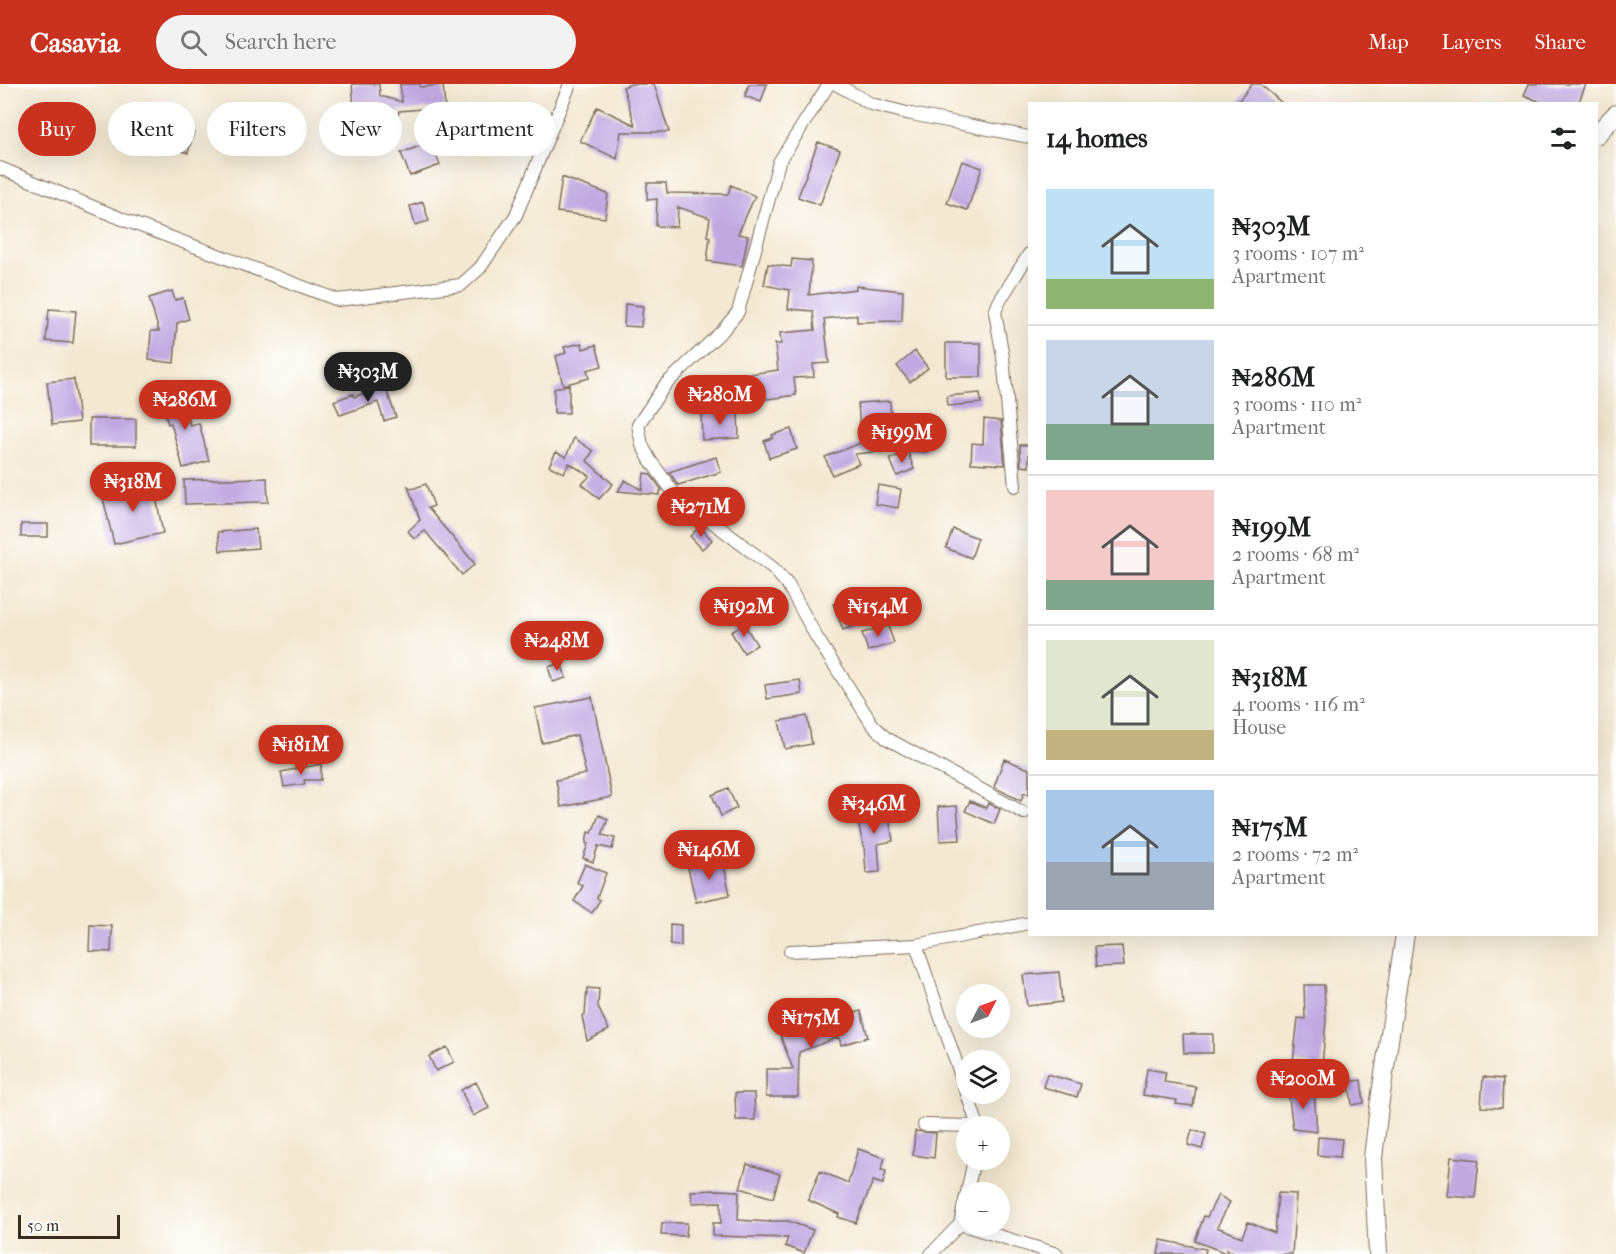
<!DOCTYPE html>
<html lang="en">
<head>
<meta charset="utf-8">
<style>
	:root { --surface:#fff; --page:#f2f2f2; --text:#202124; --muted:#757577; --line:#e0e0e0; --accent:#c8321e }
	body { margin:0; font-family:"IM FELL French Canon",serif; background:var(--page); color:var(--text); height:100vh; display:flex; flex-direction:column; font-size:22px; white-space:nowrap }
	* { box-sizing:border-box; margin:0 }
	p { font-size:20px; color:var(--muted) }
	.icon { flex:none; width:33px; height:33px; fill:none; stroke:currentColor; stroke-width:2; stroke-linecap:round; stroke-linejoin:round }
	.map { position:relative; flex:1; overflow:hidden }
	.panel { position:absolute; left:1028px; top:18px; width:570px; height:834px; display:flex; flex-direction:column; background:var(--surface); border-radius:0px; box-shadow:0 6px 24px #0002 }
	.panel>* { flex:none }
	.hud { position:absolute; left:18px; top:18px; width:570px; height:54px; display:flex; gap:12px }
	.needle { width:39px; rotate:48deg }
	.buttons { position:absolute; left:956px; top:900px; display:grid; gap:12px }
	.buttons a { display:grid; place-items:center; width:54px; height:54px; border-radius:50%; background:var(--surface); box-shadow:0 6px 24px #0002; font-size:30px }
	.scale { position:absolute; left:18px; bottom:15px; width:102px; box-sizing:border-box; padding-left:6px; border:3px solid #3b2a1e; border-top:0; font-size:16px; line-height:21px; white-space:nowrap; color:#3b2a1e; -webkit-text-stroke:4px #fff; paint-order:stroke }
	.price { position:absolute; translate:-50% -51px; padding:0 14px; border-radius:21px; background:var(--accent); color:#fff; font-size:20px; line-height:39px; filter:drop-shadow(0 2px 3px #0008) }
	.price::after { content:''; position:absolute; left:50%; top:36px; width:18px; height:14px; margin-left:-9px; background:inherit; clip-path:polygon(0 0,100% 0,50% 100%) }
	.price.selected { background:#222; color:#fff }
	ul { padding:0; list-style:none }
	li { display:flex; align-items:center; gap:18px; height:150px; padding:0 18px }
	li+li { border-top:2px solid var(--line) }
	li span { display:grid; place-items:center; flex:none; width:168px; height:120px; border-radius:0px; color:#555 }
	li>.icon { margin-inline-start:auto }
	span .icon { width:72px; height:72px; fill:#fffc; stroke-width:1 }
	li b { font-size:26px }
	h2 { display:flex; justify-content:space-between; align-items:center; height:72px; padding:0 18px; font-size:26px }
	.tag { padding:0 21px; border-radius:27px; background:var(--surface); box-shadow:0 6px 24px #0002; font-size:21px; line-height:54px }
	.tag.selected { background:var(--accent); color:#fff }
	header { display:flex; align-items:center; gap:36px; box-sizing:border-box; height:84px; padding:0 30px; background:var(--accent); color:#fff }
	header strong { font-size:28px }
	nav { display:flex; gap:33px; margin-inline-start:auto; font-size:21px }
	.search { width:420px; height:54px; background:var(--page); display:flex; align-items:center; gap:15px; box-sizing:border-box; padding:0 21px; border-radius:33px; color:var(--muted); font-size:22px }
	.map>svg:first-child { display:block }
	.building { fill:#c0a9e1 }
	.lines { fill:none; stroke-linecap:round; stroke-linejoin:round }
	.street-casing { stroke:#7b6c5d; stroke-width:14 }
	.secondary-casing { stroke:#7b6c5d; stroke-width:20 }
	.street { stroke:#fff; stroke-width:12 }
	.secondary { stroke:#fff; stroke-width:18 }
</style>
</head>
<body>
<header>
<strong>Casavia</strong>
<div class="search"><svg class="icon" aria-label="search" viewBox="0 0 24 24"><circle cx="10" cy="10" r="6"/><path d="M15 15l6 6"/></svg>Search here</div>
<nav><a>Map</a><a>Layers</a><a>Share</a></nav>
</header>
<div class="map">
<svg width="1616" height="1170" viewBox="0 0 1616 1170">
	<rect width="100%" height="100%" fill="#fff"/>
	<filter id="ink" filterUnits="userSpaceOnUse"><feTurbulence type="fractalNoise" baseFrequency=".0167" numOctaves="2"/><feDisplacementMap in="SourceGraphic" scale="12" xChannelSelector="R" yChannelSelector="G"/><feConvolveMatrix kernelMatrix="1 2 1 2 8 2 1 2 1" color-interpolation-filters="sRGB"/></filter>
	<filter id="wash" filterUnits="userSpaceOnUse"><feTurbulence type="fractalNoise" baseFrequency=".008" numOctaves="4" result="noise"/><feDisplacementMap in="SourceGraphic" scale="24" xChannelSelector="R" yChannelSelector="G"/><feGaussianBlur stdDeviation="1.35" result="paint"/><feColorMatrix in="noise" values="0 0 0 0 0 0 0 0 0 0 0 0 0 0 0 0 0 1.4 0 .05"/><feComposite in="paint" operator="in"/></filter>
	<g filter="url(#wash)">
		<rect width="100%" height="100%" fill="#f3e8d1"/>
		<g id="blocks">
			<path class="building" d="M352 0H379L380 12 402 18 400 0H420V3L443 1 445 23 399 27 398 32 382 27V32L374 33 384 48 356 50Z
				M631 0H654L669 48H621L617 75 580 57 597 23 635 41 623 3Z
				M749 0H767L761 18 745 12Z
				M1252 0H1260L1283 20H1236Z
				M1529 0H1586L1578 20H1545L1524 11Z
				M159 38 194 47 188 69 153 59Z
				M431 58 440 81 410 92 401 69Z
				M818 58 840 66 820 121 798 113Z
				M962 77 982 84 967 126 947 119Z
				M562 93 608 110 605 134 557 128Z
				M647 99H666L667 109 728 110 731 101 755 112 738 150 748 152 742 182 707 177 710 153 707 152 710 134 678 123 677 143 656 142 657 115 647 116Z
				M423 118 429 137 415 141 410 122Z
				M792 175 812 177 809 211 856 205V202L903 207 902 237 857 238V231L824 235 829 279 813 280 814 293 794 294 796 311 753 317 749 290 778 286 775 260H781L780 249 815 246 813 227 788 225 790 206 764 201 768 180 791 183Z
				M172 207 175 216 183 214 189 235 177 239 174 279 149 276 151 247H159L149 214Z
				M625 220 643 222 641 243 624 242Z
				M49 225 76 227 73 259 46 257Z
				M582 259 583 265 596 261 602 282 587 286 589 294 563 301 556 272 566 269 564 263Z
				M946 259H981V293H946Z
				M915 267 928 284 910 298 897 282Z
				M74 295 79 338 52 341 47 298Z
				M569 300V329H554V305Z
				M385 302 396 333 384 337 378 318 340 331 334 317 353 310 354 313Z
				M180 307 190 341 199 339 209 377 183 384 171 339 168 340 160 313Z
				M980 309 981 319 948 322 947 312Z
				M890 317 892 351H882L884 367 855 370 859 380 832 391 825 373 861 359 858 319Z
				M738 329 739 354 702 356 701 331Z
				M89 335H136V362H89Z
				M984 335 1001 337 1005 381 971 379 972 359 983 360Z
				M791 345 797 365 769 374 764 357 773 354 772 351Z
				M909 353 927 354 926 368 908 367Z
				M574 354 593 367 587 377 613 400 599 415 582 400 590 392 569 379 564 389 549 382 556 368 566 373Z
				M1020 361H1029V383L1021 382Z
				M908 368 914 385 897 392 890 375Z
				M716 373 721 388 678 401 669 388Z
				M644 389 650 390 662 406 660 407 659 411 618 407 625 396 642 406Z
				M267 394 268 418 185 420 184 396Z
				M153 398 163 449 114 460 102 410Z
				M426 400 434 422 428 424 475 480 462 491 425 447 414 455 408 447 420 436 408 402 412 405Z
				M878 401 901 405 898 424 875 420Z
				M21 440H48V453H21Z
				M700 443 712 456 702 465 690 452Z
				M256 445 258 464 220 467 218 448Z
				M953 445 978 454 971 474 946 464Z
				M851 513 861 539 843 546 833 520Z
				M744 540 757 561 744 569 731 548Z
				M888 542 894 559 868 567 862 549Z
				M561 579 566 594 553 598 548 583Z
				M800 596 802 610 767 615 765 601Z
				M592 613 612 713 561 723 556 696 586 690 577 651 542 659 535 624Z
				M807 632 812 660 785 665 779 637Z
				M1004 675 1029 685V711L1024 709 1021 717 994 703Z
				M321 680V696H304L305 700 284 703 281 688Z
				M728 704 737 724 721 732 712 711Z
				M970 717 986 724 988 719 1000 725 994 740 965 727Z
				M887 722 893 757 878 760 880 788 866 789 864 762H863L856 727Z
				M957 722 960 756 940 757 938 723Z
				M599 731 608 735 602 751 615 754 612 765 598 762 593 778 583 774 588 760 586 759 588 748 592 749Z
				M723 777 730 811 696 818 688 784Z
				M585 780 606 789 597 814 600 816 592 829 574 817 583 802 577 799Z
				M670 840 681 841V862L670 861Z
				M90 841 112 842 111 868 89 867Z
				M1122 862 1124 882 1096 883 1094 863Z
				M1059 888 1062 918 1027 922 1023 891Z
				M1304 901H1324L1326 937 1322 982 1293 978 1298 934 1305 935Z
				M587 904 599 905 598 923 609 946 587 957 582 932 585 931Z
				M861 927 868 953 841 961 839 953 799 968 798 1013H766V985H793L780 951 815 937 816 940Z
				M1183 950H1213V969H1184Z
				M447 963 454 978 436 987 429 972Z
				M1147 985 1166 988 1164 998 1196 1003 1193 1022 1176 1020 1177 1016 1143 1011Z
				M1047 990 1081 1000 1077 1013 1043 1003Z
				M1483 993 1503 995 1502 1024 1481 1023Z
				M1361 996 1364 1019 1352 1021 1349 998Z
				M476 998 489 1024 473 1032 461 1006Z
				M1314 1005 1317 1048 1293 1045 1288 1007Z
				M735 1009H754L755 1036H736Z
				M1192 1046 1206 1050 1202 1065 1188 1061Z
				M915 1047 936 1049 934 1074 913 1071Z
				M1318 1053 1342 1055 1340 1073 1317 1071Z
				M858 1065 885 1074 881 1086 886 1087 883 1100 873 1097 856 1139 838 1133 839 1130 808 1116 820 1087 848 1099Z
				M1451 1073 1479 1076 1475 1114 1447 1112Z
				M747 1080 780 1090 773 1114 740 1104Z
				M717 1106 739 1107 738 1136 770 1138V1137H788L813 1146 804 1169 785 1162 788 1154 713 1152V1139H721V1118L692 1119 691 1107Z
				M1278 1109 1296 1110 1292 1170H1239L1227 1165 1226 1169 1195 1157 1204 1132 1207 1133 1218 1111 1230 1118 1217 1143 1242 1153 1248 1138 1275 1149Z
				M662 1139H687L686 1152 661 1151Z
				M1161 1156 1206 1165 1205 1170H1158Z"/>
		</g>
	</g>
	<g filter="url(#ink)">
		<use href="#blocks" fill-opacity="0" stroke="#7b6c5d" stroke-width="1.5"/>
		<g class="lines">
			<defs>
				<path id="street" d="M829 0 779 78 738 228 723 246 665 301 638 341 642 361 650 376 674 409 773 484 788 501 817 554 872 640 886 654 1024 729
					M836 0 871 20 911 30 1029 53
					M0 84 127 137 338 216 461 201 480 184 516 131 570 0
					M1015 402 1003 273 995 228 999 218 1029 170
					M916 861 966 1007
					M790 867 916 861 1029 839
					M924 1041 978 1042 967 1010
					M967 1108 974 1076
					M960 1140 1057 1170
					M931 1170 960 1140 966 1112"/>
				<path id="secondary" d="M1596 51 1616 30
					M1378 1170 1373 1074 1379 1023 1405 850"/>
			</defs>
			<use href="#street" class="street-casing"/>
			<use href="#secondary" class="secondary-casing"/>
			<use href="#street" class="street"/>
			<use href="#secondary" class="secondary"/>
		</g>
	</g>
</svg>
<div class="buttons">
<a><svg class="needle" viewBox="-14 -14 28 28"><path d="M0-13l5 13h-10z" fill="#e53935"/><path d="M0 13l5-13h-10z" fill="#757577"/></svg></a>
<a><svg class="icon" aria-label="layers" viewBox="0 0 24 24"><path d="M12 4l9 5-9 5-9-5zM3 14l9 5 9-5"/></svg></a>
<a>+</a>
<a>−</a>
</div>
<div class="scale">50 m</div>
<b class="price selected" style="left:368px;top:319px">₦303M</b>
<b class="price" style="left:720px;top:342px">₦280M</b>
<b class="price" style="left:185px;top:347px">₦286M</b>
<b class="price" style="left:902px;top:380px">₦199M</b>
<b class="price" style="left:133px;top:429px">₦318M</b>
<b class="price" style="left:701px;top:454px">₦271M</b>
<b class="price" style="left:744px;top:554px">₦192M</b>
<b class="price" style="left:878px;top:554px">₦154M</b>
<b class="price" style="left:557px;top:588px">₦248M</b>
<b class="price" style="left:301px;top:692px">₦181M</b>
<b class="price" style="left:874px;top:751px">₦346M</b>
<b class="price" style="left:709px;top:797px">₦146M</b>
<b class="price" style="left:811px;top:965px">₦175M</b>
<b class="price" style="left:1303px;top:1026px">₦200M</b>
<div class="hud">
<a class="tag selected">Buy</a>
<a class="tag">Rent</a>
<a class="tag">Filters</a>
<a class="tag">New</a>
<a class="tag">Apartment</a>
</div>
<section class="panel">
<h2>14 homes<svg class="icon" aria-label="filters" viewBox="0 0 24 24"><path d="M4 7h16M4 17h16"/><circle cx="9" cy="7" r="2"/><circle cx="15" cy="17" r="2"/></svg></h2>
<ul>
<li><span style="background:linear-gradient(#bfe0f5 75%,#8fb573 0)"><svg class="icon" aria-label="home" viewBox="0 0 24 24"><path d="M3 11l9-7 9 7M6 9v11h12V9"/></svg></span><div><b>₦303M</b><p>3 rooms · 107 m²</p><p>Apartment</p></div></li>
<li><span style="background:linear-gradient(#c9d6e8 70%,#7fa58c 0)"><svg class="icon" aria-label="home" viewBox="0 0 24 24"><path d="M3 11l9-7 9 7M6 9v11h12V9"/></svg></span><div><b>₦286M</b><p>3 rooms · 110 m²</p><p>Apartment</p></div></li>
<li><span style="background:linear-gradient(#f6c9c9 75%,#7fa58c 0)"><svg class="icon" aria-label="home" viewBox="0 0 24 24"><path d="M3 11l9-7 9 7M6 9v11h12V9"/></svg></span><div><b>₦199M</b><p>2 rooms · 68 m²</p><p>Apartment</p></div></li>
<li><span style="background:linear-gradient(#dfe7d0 75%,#c2b280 0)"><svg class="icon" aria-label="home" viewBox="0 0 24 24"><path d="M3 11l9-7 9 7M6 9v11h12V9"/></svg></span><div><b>₦318M</b><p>4 rooms · 116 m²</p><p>House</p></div></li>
<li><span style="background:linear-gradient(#a9c7e8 60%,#9aa5b1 0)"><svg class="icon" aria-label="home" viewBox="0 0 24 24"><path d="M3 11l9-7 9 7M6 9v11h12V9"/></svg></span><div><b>₦175M</b><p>2 rooms · 72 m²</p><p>Apartment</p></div></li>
</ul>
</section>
</div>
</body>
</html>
